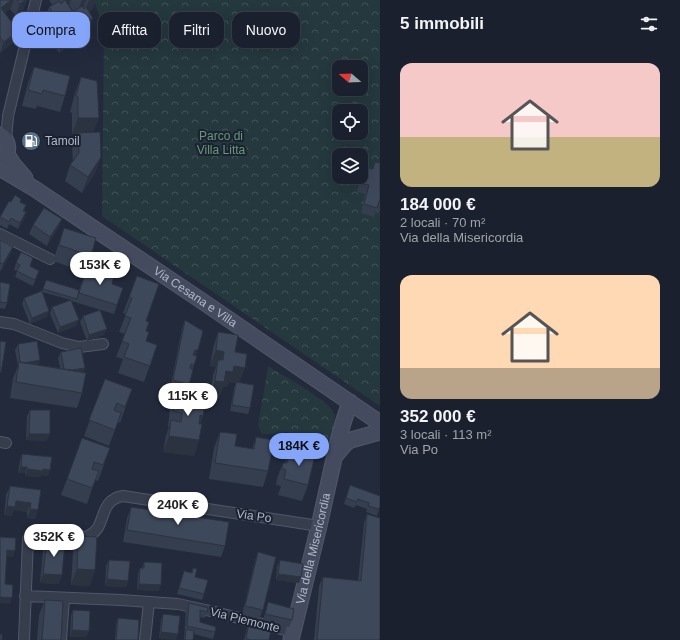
<!DOCTYPE html>
<html lang="it">
<head>
<meta charset="utf-8">
<style>
	:root { --surface:#1a202d; --page:#272d39; --text:#f1f3f6; --muted:#9fa3aa; --line:#383e49; --accent:#84a5fa }
	body { margin:0; font-family:Helvetica,sans-serif; background:var(--page); color:var(--text); height:100vh; display:flex; flex-direction:column; font-size:15px; white-space:nowrap }
	* { box-sizing:border-box; margin:0 }
	p { font-size:13px; color:var(--muted) }
	.icon { flex:none; width:22px; height:22px; fill:none; stroke:currentColor; stroke-width:2; stroke-linecap:round; stroke-linejoin:round }
	.map { position:relative; flex:1; overflow:hidden }
	.side { display:flex; flex-direction:column; background:var(--surface); width:300px }
	.side>* { flex:none }
	.guide { position:absolute; left:12px; top:12px; width:308px; height:36px; display:flex; gap:8px }
	.needle { width:26px; rotate:289deg }
	.tools { position:absolute; left:332px; top:60px; display:grid; gap:8px }
	.tools a { display:grid; place-items:center; width:36px; height:36px; border-radius:8px; background:var(--surface); box-shadow:0 4px 16px #0002,0 0 0 1px var(--line); font-size:20px }
	.price { position:absolute; translate:-50% -34px; padding:0 9px; border-radius:14px; background:#fff; color:#222; font-size:13px; line-height:26px; filter:drop-shadow(0 1px 2px #0008) }
	.price::after { content:''; position:absolute; left:50%; top:24px; width:12px; height:9px; margin-left:-6px; background:inherit; clip-path:polygon(0 0,100% 0,50% 100%) }
	.price.on { background:var(--accent); color:#111 }
	ul { padding:0; list-style:none }
	li { display:grid; align-content:center; gap:8px; height:212px; padding:0 20px }
	li span { display:grid; place-items:center; height:124px; border-radius:12px; color:#555 }
	li>.icon { margin-inline-start:auto }
	span .icon { width:72px; height:72px; fill:#fffc; stroke-width:1 }
	li b { font-size:17px }
	h2 { display:flex; justify-content:space-between; align-items:center; height:48px; padding:0 20px; font-size:17px }
	.pill { padding:0 14px; border-radius:12px; background:var(--surface); box-shadow:0 4px 16px #0002,0 0 0 1px var(--line); font-size:14px; line-height:36px }
	.pill.on { background:var(--accent); color:#111 }
	main { display:flex; flex:1; min-height:0 }
	.map>svg:first-child { display:block }
	.forest { fill:url(#forest-crowns); fill-rule:evenodd }
	.lines { fill:none; stroke-linecap:round; stroke-linejoin:round }
	.street-casing { stroke:#515867; stroke-width:12 }
	.secondary-casing { stroke:#515867; stroke-width:17 }
	.street { stroke:#363d4c; stroke-width:10 }
	.secondary { stroke:#444b5f; stroke-width:15 }
	.wall { fill:#353e4e; fill-rule:evenodd }
	.shaded-wall { fill:#2b3240 }
	.building { fill:#3e485b; stroke:#2b3240 }
	.labels { text-anchor:middle; stroke-width:4; stroke-linejoin:round; paint-order:stroke }
	.park-label { font-size:12px; fill:#679978; stroke:#1b2231 }
	.poi-label { font-size:12px; fill:#b1b8c8; stroke:#1b2231; text-anchor:start }
	.street-label { font-size:12px; fill:#b1b8c8; stroke:#1b2231 }
</style>
</head>
<body>
<main>
<div class="map">
<svg width="380" height="640" viewBox="0 0 380 640">
	<defs>
		<pattern id="forest-crowns" width="20" height="18" patternUnits="userSpaceOnUse"><rect width="20" height="18" fill="#24383d"/><path d="M2 6a3 3 0 1 1 6 0M12 15a3 3 0 1 1 6 0" fill="none" stroke="#415358"/></pattern>
	</defs>
	<rect width="100%" height="100%" fill="#222a3c"/>
	<path class="forest" d="M94 0H380V406L102 216 104 30ZM339 67H361V89H339ZM339 111H361V133H339ZM339 155H361V177H339Z
		M268 366 306 389 328 405 335 415 333 427 329 439 321 447 310 440 287 432 274 434H262L258 426Z"/>
	<g class="lines">
		<defs>
			<path id="street" d="M6 141 8 116 36 0
				M0 234 50 259
				M0 322 14 324 62 343 79 347 103 344
				M0 442 6 443
				M25 596 121 600 178 604 215 612 293 632
				M24 640 28 539C38 525 72 543 88 536 108 528 97 500 123 496L319 526
				M61 640 64 598
				M145 640 149 602"/>
			<g id="secondary">
				<path d="M0 135C10 141 10 153 2 160"/>
				<path d="M7 154 13 164 25 178"/>
				<path id="s1" d="M0 168 35 189 199 299 380 423"/>
				<path d="M335 456 346 443 351 440 380 432"/>
				<path id="s2" d="M291 640 319 526 338 441 343 423 350 402"/>
			</g>
		</defs>
		<use href="#street" class="street-casing"/>
		<use href="#secondary" class="secondary-casing"/>
		<use href="#street" class="street"/>
		<use href="#secondary" class="secondary"/>
	</g>
	<path class="wall" d="M0 0H27L23 10 16 16 10 9 5 13 18 31 14 42 0 53Z
		M49 0H96L92 10 89 12 93 18 87 34 59 53 43 29 45 25 44 23 49 7 52 5ZM69 5 73 11V12L69 6Z
		M34 67 65 96 60 112 37 106 36 109 22 106 28 83Z
		M81 77 94 133 101 157 95 173 82 193 65 181 70 165 73 162 72 149 78 134H72V113L70 112 75 93Z
		M375 162 380 163V211L376 210 374 217 361 213 365 194 357 192 361 175 364 167 372 169Z
		M21 199 20 202 26 205 24 211 26 212 24 219 18 229 9 224 7 229 0 225V217L11 202Z
		M62 219 58 228 47 246 29 234 33 225Z
		M64 228 91 256 85 272 53 261Z
		M0 241 11 253 1 271 0 270Z
		M16 263 30 267 39 271 33 286 15 277 17 271 14 270Z
		M87 267 112 284 117 305 114 314 71 301 76 326 58 333 50 314 52 307 71 300 42 292 47 317 30 324 22 304 24 298 42 291 46 280 78 293Z
		M137 276 146 321V341L157 345 144 382 118 373 123 359 116 357 125 334 119 332 126 314 123 313Z
		M0 282 7 303 5 309 0 308Z
		M83 316 104 335 87 341 80 322Z
		M185 320 196 355 194 365 185 394 170 389 182 329Z
		M218 332 235 352 239 382 250 408 248 414 230 411 234 388 236 383 229 382 227 387H223L219 398 210 397 213 375 216 367 210 366 213 348Z
		M18 344 40 360 38 365 60 368 58 358 61 352 85 368 83 372 82 393 77 408 10 398 13 378 18 366 15 350Z
		M105 379 132 389 120 423 118 422 109 446 84 436Z
		M176 393 203 416 200 424 199 440 194 456 163 452 166 436 169 427H168L170 409Z
		M30 410 47 441 26 440 27 416Z
		M220 432 235 446 252 449 256 437 268 471 263 487 209 479 214 448Z
		M110 448 98 481 95 480 87 504 61 495 67 479Z
		M290 449 308 485 302 501 278 495 281 486 276 485 277 478 283 463H285Z
		M22 454 48 476 41 475V477L25 476V473H18L20 460Z
		M350 485 380 506 377 516 366 512 367 509 356 505 354 508 344 504Z
		M10 486 41 490 35 519 27 518V512L14 510 12 516 4 515 6 495Z
		M131 507 225 546 221 557 123 542 127 518Z
		M367 514 380 640H314L319 586 323 577 358 581 364 523Z
		M78 536 95 570 90 586 71 585 73 552Z
		M47 540 59 584 40 583 43 549Z
		M258 552 263 610 259 619 242 615 255 561Z
		M109 560 128 581 126 587 105 586 106 566Z
		M280 560 301 577 299 583 276 580 277 566Z
		M144 562 159 591 137 590 138 574 140 568H142Z
		M193 568 195 577 204 594 202 600 177 594 184 571 191 573Z
		M45 600 61 640H37L39 615Z
		M268 602 292 620 289 627 263 620Z
		M189 603 207 612 205 618 200 617V622L215 632 213 639 194 634 193 640H184L186 609Z
		M73 610 89 631 86 637H70L71 616Z
		M163 614 180 616 159 639 161 620Z
		M118 618 138 640H115L116 624Z
		M249 622 269 640H244L247 628Z"/>
	<path class="shaded-wall" d="M11 0H14L10 9 0 17 1 8Z
		M23 0H27L23 10 16 16 20 4Z
		M64 0H71L69 5 61 11Z
		M82 0H86L81 13 76 16Z
		M89 0H96L92 10 83 16Z
		M93 18 87 34 59 53 65 37Z
		M18 31 14 42 0 53 4 42Z
		M78 118H99L93 134H72Z
		M101 157 95 173 82 193 88 177Z
		M26 212 24 219 18 229 20 223Z
		M62 219 58 228 47 246 50 237Z
		M13 247 11 253 1 271 3 264Z
		M49 311 47 317 30 324 32 318Z
		M79 320 76 326 58 333 60 327Z
		M107 329 104 335 87 341 89 335Z
		M195 350H198L195 359H191Z
		M216 350 224 352 218 368V360L216 367 210 366Z
		M40 360 38 366 20 363Z
		M234 366 245 368 239 384 229 382 227 387H223L219 398 210 397 215 381 226 371Z
		M85 368 83 374 64 372Z
		M200 415 203 416 197 431Z
		M29 434H50L47 441 26 440Z
		M169 436 199 440 194 456 163 452Z
		M21 467H27L25 473H18Z
		M27 469H43L50 470 48 476 41 475V477L25 476Z
		M16 501 31 503 27 512 14 510 12 516 4 515 7 506Z
		M30 509 38 510 35 519 27 518Z
		M7 550 15 551 13 557 5 556Z
		M77 569 95 570 90 586 71 585Z
		M43 574 62 575 59 584 40 583Z
		M278 574 301 577 299 583 276 580Z
		M107 579 128 581 126 587 105 586Z
		M139 584 161 585 159 591 137 590Z
		M0 597 12 598 10 604 0 603Z
		M72 630 89 631 86 637H70Z
		M161 632 178 634 176 640 159 639Z"/>
	<path class="building" d="M0 0H11L1 8 18 31 4 42 0 37Z
		M17 0H25L20 4Z
		M65 0 73 12 82 6 84 9 86 7 93 18 65 37 49 13 52 11 49 7 59 1 61 4Z
		M34 67 70 76 65 96 43 90 42 94 28 90Z
		M81 77 97 81 99 118H78V97L76 96Z
		M100 132 101 157 88 177 70 165 79 153 78 133Z
		M375 162 380 163V201H379L377 208 364 204 369 185 360 183 364 167 373 169Z
		M15 195 21 199 20 202 26 205 23 211 26 212 20 223 11 218 9 222 0 217 9 201 11 202Z
		M44 208 62 219 50 237 33 225Z
		M64 228 96 238 91 256 59 245Z
		M0 240 13 247 3 264 0 263Z
		M21 252 33 258 30 266 39 271 35 280 17 271 20 265 16 263Z
		M87 267 114 275 112 284 123 288 117 305 79 293Z
		M137 276 159 284 146 321 149 322 146 331 149 332 146 341 157 345 150 366 124 357 129 344 122 341 131 318 125 316 132 298 129 297Z
		M46 280 79 290 77 299 43 289Z
		M0 282 10 284 7 303 0 302Z
		M42 291 49 311 32 318 24 298Z
		M71 300 79 320 60 327 52 307Z
		M100 310 107 329 89 335 83 316Z
		M185 320 203 331 198 350H195L193 355 197 356 194 365 191 364 190 368 193 370 189 385 173 380Z
		M218 332 238 335 235 352 247 354 245 368 234 366 233 372 226 371 224 382 215 381 218 360H223L224 352 216 350Z
		M0 341 6 342 1 373 0 372Z
		M37 341 40 360 25 363 20 362 18 344Z
		M81 348 85 368 72 370 64 369 61 352Z
		M19 362 86 373 82 393 16 382Z
		M105 379 132 389 125 407 117 403 114 410 121 413 115 430 89 420Z
		M236 382 254 385 250 408 232 405Z
		M176 393 206 398 203 416 200 415 199 424H202L199 440 169 436 171 420 181 422 182 413 173 411Z
		M30 410H50V434H29Z
		M220 432 237 434 235 446 254 449 256 437 274 440 268 471 215 463Z
		M82 438 110 448 103 465 94 462 92 469 99 471 92 488 67 479Z
		M290 449 315 455 308 485 284 479 286 470 282 469 283 463H287Z
		M22 454 52 457 50 470 43 469V471L27 469V467H21Z
		M350 485 380 496V506L379 509 368 506 369 503 358 499 356 502 346 498Z
		M10 486 41 490 38 510 30 509 31 503 16 501 15 507 7 506Z
		M131 507 229 522 225 546 127 530Z
		M367 514 380 518V640H317L323 577 361 581Z
		M78 536 97 537 95 570 77 569Z
		M0 537 16 538 15 551 7 550 5 584 13 585 12 598 0 597Z
		M47 540 65 542 62 575 43 574Z
		M258 552 276 557 263 610 245 606Z
		M109 560 130 561 128 581 107 579Z
		M280 560 303 564 301 577 278 574Z
		M144 562 162 563 161 585 139 584 140 568H144Z
		M193 568 197 569 195 577 208 580 204 594 179 588 184 571 192 573Z
		M45 600 63 601 61 640H42Z
		M268 602 294 609 292 620 265 614Z
		M189 603 208 608 207 612 200 610V622L216 627 215 632 187 626Z
		M73 610 90 611 89 631 72 630Z
		M163 614 180 616 178 634 161 632Z
		M118 618 139 620 138 640H116Z
		M249 622 272 626 269 640H251L246 639Z
		M186 629 194 631 193 640H185Z
		M0 634H2V640H0Z"/>
	<defs>
		<symbol id="fuel-disc" viewBox="-11 -11 22 22"><circle r="9.5" fill="#5c6f8a" stroke="#1b2231"/><path d="M-5.5-6h7V0h2V4h1.3V-2.5L3-4.5l.8-.8L6-3V5H2.5V1h-1V6h-7ZM-4.2-4.7v3.2H.2V-4.7Z" fill="#fff"/></symbol>
	</defs>
	<g fill-rule="evenodd">
		<use href="#fuel-disc" x="20" y="130" width="22" height="22"/>
	</g>
	<g class="labels">
		<g class="park-label">
			<text x="221" y="140">Parco di<tspan x="221" dy="14">Villa Litta</tspan></text>
		</g>
		<g class="poi-label">
			<text x="45" y="145">Tamoil</text>
		</g>
		<g class="street-label">
			<text dy="4" stroke="none"><textPath href="#s1" startOffset="234">Via Cesana e Villa</textPath></text>
			<text transform="translate(254 516) rotate(8)" y="4">Via Po</text>
			<text dy="4" stroke="none"><textPath href="#s2" startOffset="94">Via della Misericordia</textPath></text>
			<text transform="translate(245 620) rotate(14)" y="4">Via Piemonte</text>
		</g>
	</g>
</svg>
<div class="tools">
<a><svg class="needle" viewBox="-14 -14 28 28"><path d="M0-13l5 13h-10z" fill="#e53935"/><path d="M0 13l5-13h-10z" fill="#9fa3aa"/></svg></a>
<a><svg class="icon" aria-label="locate" viewBox="0 0 24 24"><circle cx="12" cy="12" r="6"/><path d="M12 2v4M12 18v4M2 12h4M18 12h4"/></svg></a>
<a><svg class="icon" aria-label="layers" viewBox="0 0 24 24"><path d="M12 4l9 5-9 5-9-5zM3 14l9 5 9-5"/></svg></a>
</div>
<b class="price" style="left:100px;top:286px">153K €</b>
<b class="price" style="left:188px;top:417px">115K €</b>
<b class="price on" style="left:299px;top:467px">184K €</b>
<b class="price" style="left:178px;top:526px">240K €</b>
<b class="price" style="left:54px;top:558px">352K €</b>
<div class="guide">
<a class="pill on">Compra</a>
<a class="pill">Affitta</a>
<a class="pill">Filtri</a>
<a class="pill">Nuovo</a>
</div>
</div>
<section class="side">
<h2>5 immobili<svg class="icon" aria-label="filters" viewBox="0 0 24 24"><path d="M4 7h16M4 17h16"/><circle cx="9" cy="7" r="2"/><circle cx="15" cy="17" r="2"/></svg></h2>
<ul>
<li><span style="background:linear-gradient(#f6c9c9 60%,#c2b280 0)"><svg class="icon" aria-label="home" viewBox="0 0 24 24"><path d="M3 11l9-7 9 7M6 9v11h12V9"/></svg></span><div><b>184 000 €</b><p>2 locali · 70 m²</p><p>Via della Misericordia</p></div></li>
<li><span style="background:linear-gradient(#ffd9b3 75%,#b9a48a 0)"><svg class="icon" aria-label="home" viewBox="0 0 24 24"><path d="M3 11l9-7 9 7M6 9v11h12V9"/></svg></span><div><b>352 000 €</b><p>3 locali · 113 m²</p><p>Via Po</p></div></li>
</ul>
</section>
</main>
</body>
</html>
